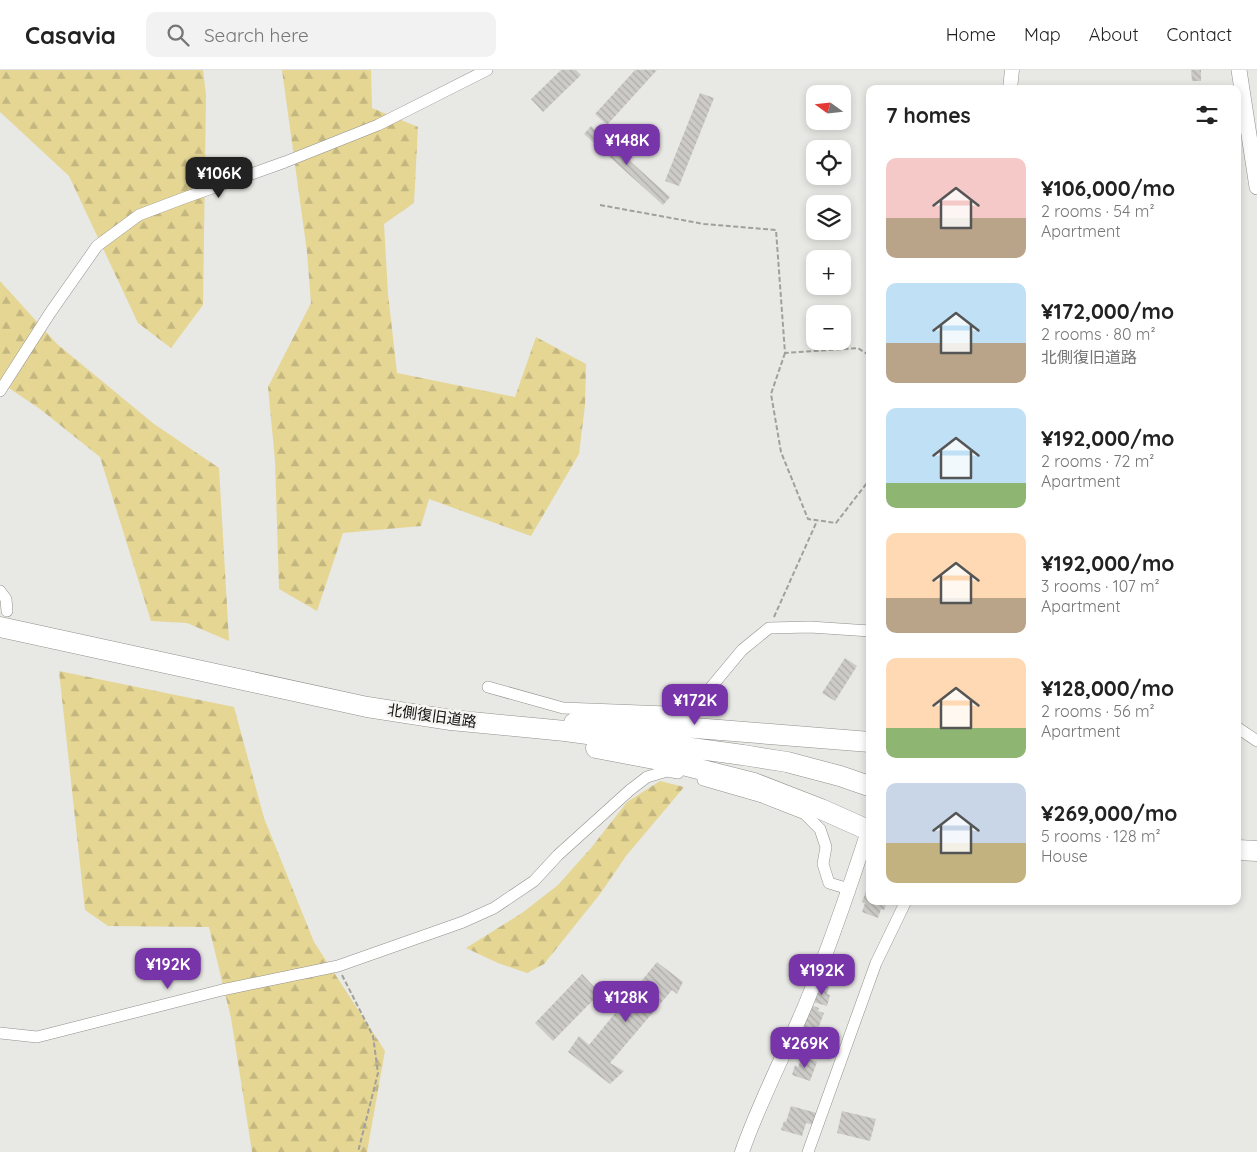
<!DOCTYPE html>
<html lang="en">
<head>
<meta charset="utf-8">
<style>
	:root { --surface:#fff; --page:#f2f2f2; --text:#222; --muted:#767676; --line:#e0e0e0; --accent:#7835a9 }
	body { margin:0; font-family:Quicksand,"Noto Sans JP",sans-serif; background:var(--page); color:var(--text); height:100vh; display:flex; flex-direction:column; font-size:19px; white-space:nowrap }
	* { box-sizing:border-box; margin:0 }
	p { font-size:16px; color:var(--muted) }
	.icon { flex:none; width:28px; height:28px; fill:none; stroke:currentColor; stroke-width:2; stroke-linecap:round; stroke-linejoin:round }
	.map { position:relative; flex:1; overflow:hidden }
	.sheet { position:absolute; left:866px; top:15px; width:375px; height:820px; display:flex; flex-direction:column; background:var(--surface); border-radius:10px; box-shadow:0 2px 8px #0003 }
	.sheet>* { flex:none }
	.needle { width:32px; rotate:285deg }
	.controls { position:absolute; left:806px; top:15px; display:grid; gap:10px }
	.controls a { display:grid; place-items:center; width:45px; height:45px; border-radius:10px; background:var(--surface); box-shadow:0 2px 8px #0003; font-size:25px }
	.price { position:absolute; translate:-50% -42px; padding:0 11px; border-radius:10px; background:var(--accent); color:#fff; font-size:16px; line-height:32px; filter:drop-shadow(0 1px 2px #0008) }
	.price::after { content:''; position:absolute; left:50%; top:30px; width:15px; height:11px; margin-left:-8px; background:inherit; clip-path:polygon(0 0,100% 0,50% 100%) }
	.price.on { background:#222; color:#fff }
	ul { padding:0; list-style:none }
	li { display:flex; align-items:center; gap:15px; height:125px; padding:0 20px }
	li span { display:grid; place-items:center; flex:none; width:140px; height:100px; border-radius:10px; color:#555 }
	li>.icon { margin-inline-start:auto }
	span .icon { width:60px; height:60px; fill:#fffc; stroke-width:1 }
	li b { font-size:21px }
	h2 { display:flex; justify-content:space-between; align-items:center; height:60px; padding:0 20px; font-size:21px }
	header { display:flex; align-items:center; gap:30px; box-sizing:border-box; height:70px; padding:0 25px; background:var(--surface); border-bottom:1px solid var(--line) }
	header strong { font-size:24px }
	nav { display:flex; gap:28px; margin-inline-start:auto; font-size:18px }
	.search { width:350px; height:45px; background:var(--page); display:flex; align-items:center; gap:12px; box-sizing:border-box; padding:0 18px; border-radius:10px; color:var(--muted); font-size:19px }
	.map>svg:first-child { display:block }
	.forest { fill:url(#forest-firs) }
	.building { fill:url(#building-back-hatch) }
	.lines { fill:none; stroke-linecap:round; stroke-linejoin:round }
	.minor-casing { stroke:#91908d; stroke-width:12 }
	.tertiary-casing { stroke:#91908d; stroke-width:15 }
	.secondary-casing { stroke:#91908d; stroke-width:16 }
	.motorway-casing { stroke:#91908d; stroke-width:21 }
	.path { stroke:#a0a09c; stroke-width:2; stroke-dasharray:5 2.5; stroke-linecap:butt }
	.minor { stroke:#fff; stroke-width:11 }
	.tertiary { stroke:#fff; stroke-width:14 }
	.secondary { stroke:#fff; stroke-width:15 }
	.motorway { stroke:#fff; stroke-width:20 }
	.labels { text-anchor:middle; stroke-width:5; stroke-linejoin:round; paint-order:stroke }
	.street-label { font-size:15px; fill:#121210; stroke:#f6f5f1 }
</style>
</head>
<body>
<header>
<strong>Casavia</strong>
<div class="search"><svg class="icon" aria-label="search" viewBox="0 0 24 24"><circle cx="10" cy="10" r="6"/><path d="M15 15l6 6"/></svg>Search here</div>
<nav><a>Home</a><a>Map</a><a>About</a><a>Contact</a></nav>
</header>
<div class="map">
<svg width="1257" height="1082" viewBox="0 0 1257 1082">
	<defs>
		<pattern id="forest-firs" width="22" height="20" patternUnits="userSpaceOnUse" patternTransform="scale(1.25)"><rect width="22" height="20" fill="#e5d694"/><path d="M5 1l3.5 6h-7zM16 11l3.5 6h-7z" fill="#c3b77f"/></pattern>
		<pattern id="building-back-hatch" width="6" height="6" patternUnits="userSpaceOnUse" patternTransform="scale(1.25)"><rect width="6" height="6" fill="#cccbc7"/><path d="M-1 5l2 2M0 0l6 6M5-1l2 2" fill="none" stroke="#aeadaa"/></pattern>
	</defs>
	<rect width="100%" height="100%" fill="#e8e8e4"/>
	<path class="forest" d="M0 0H203L206 25 203 235 171 278 138 253 69 106 0 42Z
		M282 0H371L372 38 418 57 414 133 384 154 388 224 397 303 515 327 536 267 586 294 585 335 579 384 531 466 429 429 421 456 343 463 317 541 279 519 275 391 268 317 311 233 307 182Z
		M0 211 57 274 154 354 219 398 229 571 187 553 151 551 100 387 40 339 0 312Z
		M59 601 234 637 264 748 314 872 385 981 367 1082H252L231 948 209 857 108 856 85 840Z
		M660 711 684 717 626 786 600 824 544 894 527 903 498 893 466 878 522 843 558 815 591 778 627 732Z"/>
	<path class="building" d="M561 0H576L581 5 543 42 531 29Z
		M635 0H657L607 55 595 44Z
		M1191 0H1201V11H1192Z
		M700 23 714 28 679 116 665 111Z
		M591 56 670 127 663 135 584 64Z
		M845 588 857 596 835 631 822 623Z
		M868 815H870V831H887L884 840 881 839 878 848 862 842 865 833 862 832Z
		M657 892 683 912 677 924 672 920 610 993 624 1001 610 1014 568 982 579 966 589 975Z
		M582 904 600 923 553 971 535 953Z
		M821 914 829 916 827 924 830 925 827 936 813 932 816 922 819 923Z
		M811 935 819 938 818 941 824 943 816 964 802 959Z
		M802 986 817 992 810 1011 792 1005 795 995 798 997Z
		M791 1036 817 1043 814 1055 806 1053 802 1066 781 1060 784 1051 786 1052Z
		M842 1041 876 1049 870 1071 837 1063Z"/>
	<g class="lines">
		<defs>
			<path id="minor" d="M0 321 50 243 97 176 139 145 184 128 285 92 378 55 487 0
				M0 521 6 529 7 541
				M488 617 563 638 693 643 712 616 742 580 769 558 810 557 870 561
				M1238 658 1257 671
				M703 710 762 727 805 744 820 759 826 777 823 794 829 813 849 819
				M0 963 37 967 222 920 338 896 463 852 494 838 534 811 558 785 630 720 647 707 667 701 678 703
				M808 1082 876 893 906 831"/>
			<path id="tertiary" d="M1010 19 1012 0
				M742 1082C760 1030 786 982 807 931 831 873 851 814 870 755"/>
			<path id="secondary" d="M1239 0 1257 117"/>
			<path id="motorway" d="M0 557 367 637 451 650 565 661 743 685 787 692 840 706 866 715
				M574 653 607 651 870 672
				M596 678 675 693 754 713 821 739 868 760
				M1238 780 1257 781"/>
		</defs>
		<use href="#minor" class="minor-casing"/>
		<use href="#tertiary" class="tertiary-casing"/>
		<use href="#secondary" class="secondary-casing"/>
		<use href="#motorway" class="motorway-casing"/>
		<path class="path" d="M600 135 704 154 776 160 785 283 858 278 870 286
			M785 283 771 324 781 382 808 449 836 453 870 409
			M774 547 817 451
			M342 905 373 966 378 1003 358 1082"/>
		<use href="#minor" class="minor"/>
		<use href="#tertiary" class="tertiary"/>
		<use href="#secondary" class="secondary"/>
		<use href="#motorway" class="motorway"/>
	</g>
	<g class="labels">
		<g class="street-label">
			<text transform="translate(432 646) rotate(8)" y="5">北側復旧道路</text>
		</g>
	</g>
</svg>
<div class="controls">
<a><svg class="needle" viewBox="-14 -14 28 28"><path d="M0-13l5 13h-10z" fill="#e53935"/><path d="M0 13l5-13h-10z" fill="#767676"/></svg></a>
<a><svg class="icon" aria-label="locate" viewBox="0 0 24 24"><circle cx="12" cy="12" r="6"/><path d="M12 2v4M12 18v4M2 12h4M18 12h4"/></svg></a>
<a><svg class="icon" aria-label="layers" viewBox="0 0 24 24"><path d="M12 4l9 5-9 5-9-5zM3 14l9 5 9-5"/></svg></a>
<a>+</a>
<a>−</a>
</div>
<b class="price" style="left:627px;top:96px">¥148K</b>
<b class="price on" style="left:219px;top:129px">¥106K</b>
<b class="price" style="left:695px;top:656px">¥172K</b>
<b class="price" style="left:168px;top:920px">¥192K</b>
<b class="price" style="left:822px;top:926px">¥192K</b>
<b class="price" style="left:626px;top:953px">¥128K</b>
<b class="price" style="left:805px;top:999px">¥269K</b>
<section class="sheet">
<h2>7 homes<svg class="icon" aria-label="filters" viewBox="0 0 24 24"><path d="M4 7h16M4 17h16"/><circle cx="9" cy="7" r="2"/><circle cx="15" cy="17" r="2"/></svg></h2>
<ul>
<li><span style="background:linear-gradient(#f6c9c9 60%,#b9a48a 0)"><svg class="icon" aria-label="home" viewBox="0 0 24 24"><path d="M3 11l9-7 9 7M6 9v11h12V9"/></svg></span><div><b>¥106,000/mo</b><p>2 rooms · 54 m²</p><p>Apartment</p></div></li>
<li><span style="background:linear-gradient(#bfe0f5 60%,#b9a48a 0)"><svg class="icon" aria-label="home" viewBox="0 0 24 24"><path d="M3 11l9-7 9 7M6 9v11h12V9"/></svg></span><div><b>¥172,000/mo</b><p>2 rooms · 80 m²</p><p>北側復旧道路</p></div></li>
<li><span style="background:linear-gradient(#bfe0f5 75%,#8fb573 0)"><svg class="icon" aria-label="home" viewBox="0 0 24 24"><path d="M3 11l9-7 9 7M6 9v11h12V9"/></svg></span><div><b>¥192,000/mo</b><p>2 rooms · 72 m²</p><p>Apartment</p></div></li>
<li><span style="background:linear-gradient(#ffd9b3 65%,#b9a48a 0)"><svg class="icon" aria-label="home" viewBox="0 0 24 24"><path d="M3 11l9-7 9 7M6 9v11h12V9"/></svg></span><div><b>¥192,000/mo</b><p>3 rooms · 107 m²</p><p>Apartment</p></div></li>
<li><span style="background:linear-gradient(#ffd9b3 70%,#8fb573 0)"><svg class="icon" aria-label="home" viewBox="0 0 24 24"><path d="M3 11l9-7 9 7M6 9v11h12V9"/></svg></span><div><b>¥128,000/mo</b><p>2 rooms · 56 m²</p><p>Apartment</p></div></li>
<li><span style="background:linear-gradient(#c9d6e8 60%,#c2b280 0)"><svg class="icon" aria-label="home" viewBox="0 0 24 24"><path d="M3 11l9-7 9 7M6 9v11h12V9"/></svg></span><div><b>¥269,000/mo</b><p>5 rooms · 128 m²</p><p>House</p></div></li>
</ul>
</section>
</div>
</body>
</html>
